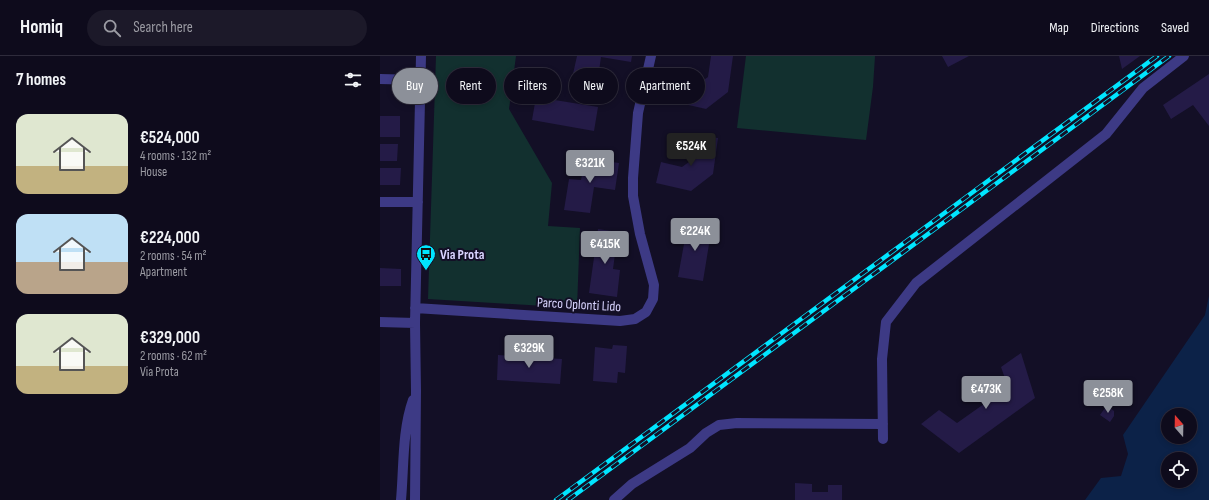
<!DOCTYPE html>
<html lang="en">
<head>
<meta charset="utf-8">
<style>
	:root { --surface:#0e0b1c; --page:#1c1929; --text:#f1f3f6; --muted:#9b9ba3; --line:#2e2b3b; --accent:#8c9099 }
	body { margin:0; font-family:"Sofia Sans Condensed",sans-serif; background:var(--page); color:var(--text); height:100vh; display:flex; flex-direction:column; font-size:15px; white-space:nowrap }
	* { box-sizing:border-box; margin:0 }
	p { font-size:13px; color:var(--muted) }
	.icon { flex:none; width:22px; height:22px; fill:none; stroke:currentColor; stroke-width:2; stroke-linecap:round; stroke-linejoin:round }
	.map { position:relative; flex:1; overflow:hidden }
	.drawer { display:flex; flex-direction:column; background:var(--surface); width:380px }
	.drawer>* { flex:none }
	.top-card { position:absolute; left:12px; top:12px; width:380px; height:36px; display:flex; gap:8px }
	.needle { width:26px; rotate:340deg }
	.tools { position:absolute; left:781px; top:352px; display:grid; gap:8px }
	.tools a { display:grid; place-items:center; width:36px; height:36px; border-radius:50%; background:var(--surface); box-shadow:0 2px 6px #0003,0 0 0 1px var(--line); font-size:20px }
	.price { position:absolute; translate:-50% -34px; padding:0 9px; border-radius:4px; background:var(--accent); color:#fff; font-size:13px; line-height:26px; filter:drop-shadow(0 1px 2px #0008) }
	.price::after { content:''; position:absolute; left:50%; top:24px; width:12px; height:9px; margin-left:-6px; background:inherit; clip-path:polygon(0 0,100% 0,50% 100%) }
	.price.selected { background:#222; color:#fff }
	ul { padding:0; list-style:none }
	li { display:flex; align-items:center; gap:12px; height:100px; padding:0 16px }
	li span { display:grid; place-items:center; flex:none; width:112px; height:80px; border-radius:12px; color:#555 }
	li>.icon { margin-inline-start:auto }
	span .icon { width:48px; height:48px; fill:#fffc; stroke-width:1 }
	li b { font-size:17px }
	h2 { display:flex; justify-content:space-between; align-items:center; height:48px; padding:0 16px; font-size:17px }
	.tag { padding:0 14px; border-radius:18px; background:var(--surface); box-shadow:0 2px 6px #0003,0 0 0 1px var(--line); font-size:14px; line-height:36px }
	.tag.selected { background:var(--accent); color:#fff }
	header { display:flex; align-items:center; gap:24px; box-sizing:border-box; height:56px; padding:0 20px; background:var(--surface); border-bottom:1px solid var(--line) }
	header strong { font-size:19px }
	nav { display:flex; gap:22px; margin-inline-start:auto; font-size:14px }
	.search { width:280px; height:36px; background:var(--page); display:flex; align-items:center; gap:10px; box-sizing:border-box; padding:0 14px; border-radius:22px; color:var(--muted); font-size:15px }
	main { display:flex; flex:1; min-height:0 }
	.map>svg:first-child { display:block }
	.green { fill:#12302f }
	.water { fill:#0c2248; fill-rule:evenodd }
	.building { fill:#241b47 }
	.lines { fill:none; stroke-linecap:round; stroke-linejoin:round }
	.minor { stroke:#3d3a85; stroke-width:10 }
	.rail-casing { stroke:#00e5ff; stroke-width:4.5 }
	.rail { stroke:#130f26; stroke-width:3; stroke-dasharray:9; stroke-linecap:butt }
	.labels { text-anchor:middle; stroke-width:4; stroke-linejoin:round; paint-order:stroke }
	.poi-label { font-size:14px; font-weight:bold; fill:#d9d4ff; stroke:#130f26; text-anchor:start }
	.street-label { font-size:14px; fill:#d9d4ff; stroke:#130f26 }
</style>
</head>
<body>
<header>
<strong>Homiq</strong>
<div class="search"><svg class="icon" aria-label="search" viewBox="0 0 24 24"><circle cx="10" cy="10" r="6"/><path d="M15 15l6 6"/></svg>Search here</div>
<nav><a>Map</a><a>Directions</a><a>Saved</a></nav>
</header>
<main>
<section class="drawer">
<h2>7 homes<svg class="icon" aria-label="filters" viewBox="0 0 24 24"><path d="M4 7h16M4 17h16"/><circle cx="9" cy="7" r="2"/><circle cx="15" cy="17" r="2"/></svg></h2>
<ul>
<li><span style="background:linear-gradient(#dfe7d0 65%,#c2b280 0)"><svg class="icon" aria-label="home" viewBox="0 0 24 24"><path d="M3 11l9-7 9 7M6 9v11h12V9"/></svg></span><div><b>€524,000</b><p>4 rooms · 132 m²</p><p>House</p></div></li>
<li><span style="background:linear-gradient(#bfe0f5 60%,#b9a48a 0)"><svg class="icon" aria-label="home" viewBox="0 0 24 24"><path d="M3 11l9-7 9 7M6 9v11h12V9"/></svg></span><div><b>€224,000</b><p>2 rooms · 54 m²</p><p>Apartment</p></div></li>
<li><span style="background:linear-gradient(#dfe7d0 65%,#c2b280 0)"><svg class="icon" aria-label="home" viewBox="0 0 24 24"><path d="M3 11l9-7 9 7M6 9v11h12V9"/></svg></span><div><b>€329,000</b><p>2 rooms · 62 m²</p><p>Via Prota</p></div></li>
</ul>
</section>
<div class="map">
<svg width="829" height="444" viewBox="0 0 829 444">
	<rect width="100%" height="100%" fill="#130f26"/>
	<path class="green" d="M56 0H136L129 53 172 127 168 170 200 172 197 252 48 243Z
		M366 0H495L493 31 486 84 357 72Z"/>
	<path class="water" d="M829 240V444H705L721 422 741 420 748 398 743 379 825 259ZM788 359H810V381H788ZM788 403H810V425H788Z"/>
	<path class="building" d="M197 0H252L251 6 221 1 218 22 193 18Z
		M331 0H353L348 36 326 53 291 45 296 24 317 29 328 21Z
		M562 0H589L568 11Z
		M739 0H760L742 13Z
		M829 18V70L813 49 791 63 783 49Z
		M156 41 218 51 214 75 152 64Z
		M0 60H20V81H0Z
		M317 79 338 82 333 118 311 135 276 127 281 106 302 111 313 103Z
		M0 88H18L17 105H0Z
		M205 102 239 107 235 134 214 131 210 157 184 154 189 123 201 124Z
		M0 112H21L20 129H0Z
		M308 166 332 170 323 225 298 221Z
		M218 173 238 176 233 213 240 214 237 241 209 237Z
		M0 212 21 213V230H0Z
		M233 289 247 290 245 317 238 316 237 327 213 325 215 291 232 293Z
		M641 297 655 342 579 397 541 368 559 354 577 367 628 331 621 311Z
		M118 299 182 303 180 328 117 324Z
		M727 349 734 355V360L730 366 720 359Z
		M415 427 432 428V436H448V429H462V444H415Z"/>
	<g class="lines">
		<path class="minor" d="M0 23 40 24
			M0 146H38
			M35 252 240 265 255 263 266 256 273 243 274 229 260 178 253 140V122L258 57 271 0
			M0 266 35 267
			M503 383 502 303 506 266 536 227 726 78 763 32 804 0
			M21 444C24 411 22 375 33 344
			M35 444 36 335 35 267 41 0
			M234 444 252 428 310 392 326 377 339 369 357 367 503 368"/>
		<defs>
			<path id="rail" d="M176 444 777 0
				M188 444 789 0"/>
		</defs>
		<use href="#rail" class="rail-casing"/>
		<use href="#rail" class="rail"/>
	</g>
	<defs>
		<symbol id="bus-pin" viewBox="-11 -11 22 30"><path d="M0 17L-7.5 6A9.5 9.5 0 1 1 7.5 6Z" fill="#00e5ff" stroke="#130f26"/><path d="M-5-6H5V4H4V6H2V4H-2V6H-4V4H-5ZM-3.5-4V0h7V-4ZM-3.5 1.2v1.5H-2V1.2ZM2 1.2v1.5H3.5V1.2Z" fill="#111"/></symbol>
	</defs>
	<g fill-rule="evenodd">
		<use href="#bus-pin" x="35" y="187" width="22" height="30"/>
	</g>
	<g class="labels">
		<g class="poi-label">
			<text x="60" y="203">Via Prota</text>
		</g>
		<g class="street-label">
			<text transform="translate(199 248) rotate(3)" y="5">Parco Oplonti Lido</text>
		</g>
	</g>
</svg>
<div class="tools">
<a><svg class="needle" viewBox="-14 -14 28 28"><path d="M0-13l5 13h-10z" fill="#e53935"/><path d="M0 13l5-13h-10z" fill="#9b9ba3"/></svg></a>
<a><svg class="icon" aria-label="locate" viewBox="0 0 24 24"><circle cx="12" cy="12" r="6"/><path d="M12 2v4M12 18v4M2 12h4M18 12h4"/></svg></a>
</div>
<b class="price selected" style="left:311px;top:111px">€524K</b>
<b class="price" style="left:210px;top:128px">€321K</b>
<b class="price" style="left:315px;top:196px">€224K</b>
<b class="price" style="left:225px;top:209px">€415K</b>
<b class="price" style="left:149px;top:313px">€329K</b>
<b class="price" style="left:606px;top:354px">€473K</b>
<b class="price" style="left:728px;top:358px">€258K</b>
<div class="top-card">
<a class="tag selected">Buy</a>
<a class="tag">Rent</a>
<a class="tag">Filters</a>
<a class="tag">New</a>
<a class="tag">Apartment</a>
</div>
</div>
</main>
</body>
</html>
